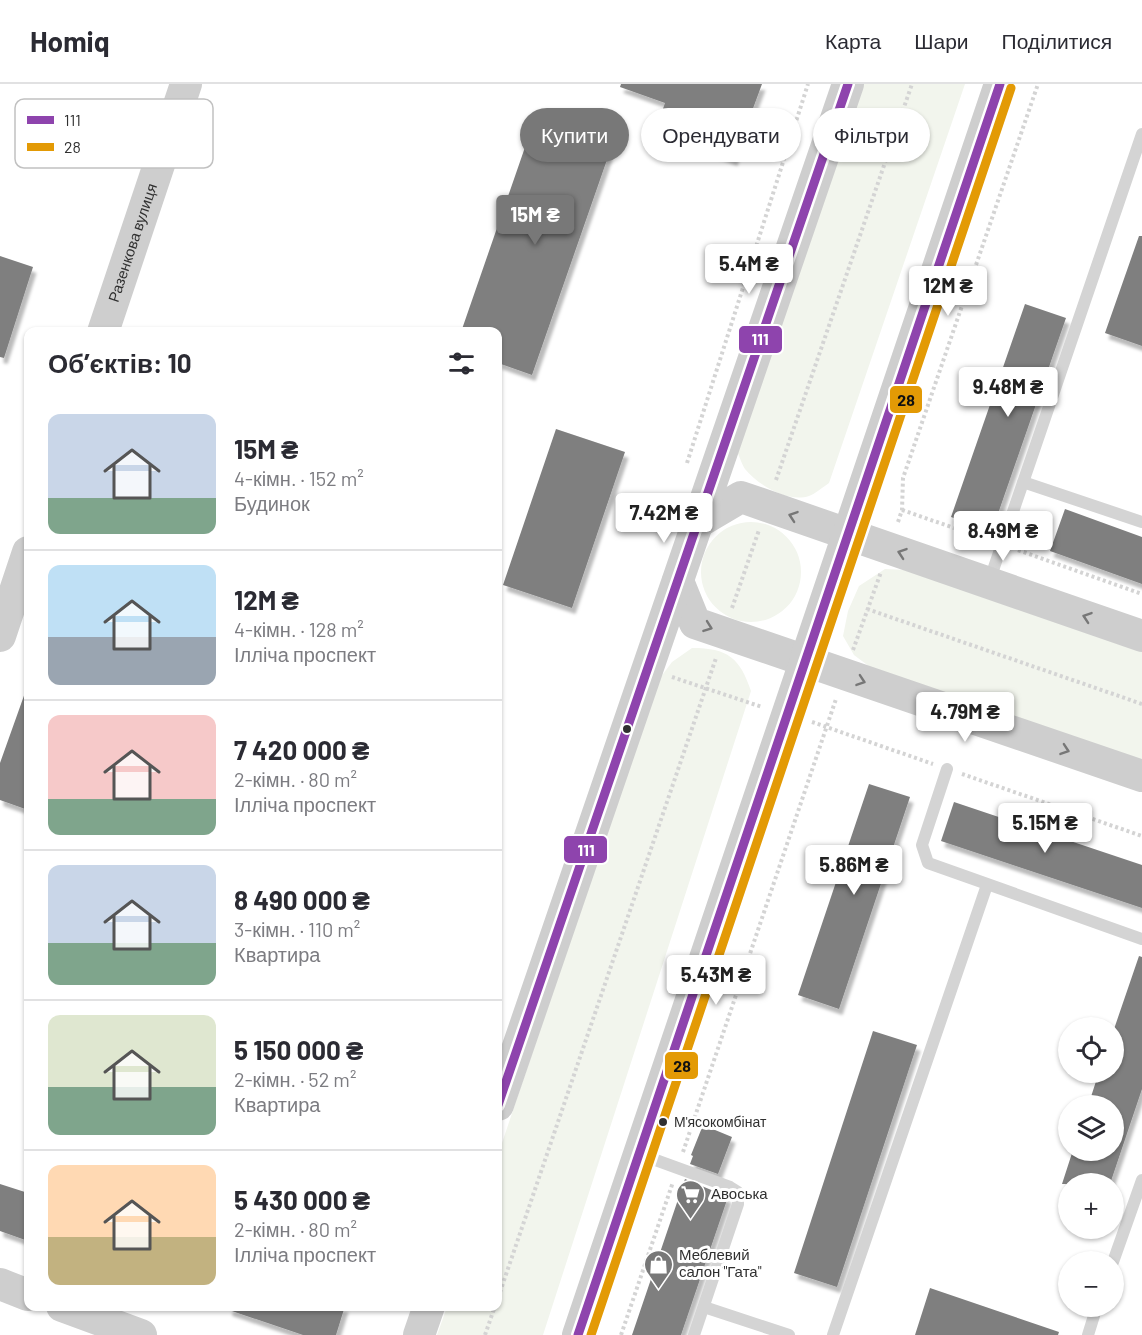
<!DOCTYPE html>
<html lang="uk">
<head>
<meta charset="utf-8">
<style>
	:root { --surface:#fff; --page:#f2f2f3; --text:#2b2b33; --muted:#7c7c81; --line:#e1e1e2; --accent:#787878 }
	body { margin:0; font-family:Barlow,sans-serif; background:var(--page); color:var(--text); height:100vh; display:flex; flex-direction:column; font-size:22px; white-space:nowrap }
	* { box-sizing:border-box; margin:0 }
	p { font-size:20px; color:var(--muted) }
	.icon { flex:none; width:33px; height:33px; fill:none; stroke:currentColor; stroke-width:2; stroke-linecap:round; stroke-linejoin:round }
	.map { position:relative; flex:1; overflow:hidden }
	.sheet { position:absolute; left:24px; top:243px; width:478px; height:984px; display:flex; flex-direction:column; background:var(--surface); border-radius:12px; box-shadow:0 2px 4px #0004 }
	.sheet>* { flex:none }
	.hud { position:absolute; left:520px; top:24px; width:531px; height:54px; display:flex; gap:12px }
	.fabs { position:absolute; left:1058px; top:933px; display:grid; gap:12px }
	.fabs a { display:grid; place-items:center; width:66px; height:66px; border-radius:50%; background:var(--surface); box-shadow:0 2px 4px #0004; font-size:30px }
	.price { position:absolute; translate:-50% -51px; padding:0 14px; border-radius:6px; background:#fff; color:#222; font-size:20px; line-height:39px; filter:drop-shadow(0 2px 3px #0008) }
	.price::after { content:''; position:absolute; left:50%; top:36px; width:18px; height:14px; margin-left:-9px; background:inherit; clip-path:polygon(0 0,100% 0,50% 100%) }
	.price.active { background:var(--accent); color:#fff }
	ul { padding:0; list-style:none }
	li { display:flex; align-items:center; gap:18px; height:150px; padding:0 24px }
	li+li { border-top:2px solid var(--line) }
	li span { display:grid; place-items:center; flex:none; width:168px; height:120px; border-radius:12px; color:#555 }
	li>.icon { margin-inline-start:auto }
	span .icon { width:72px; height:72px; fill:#fffc; stroke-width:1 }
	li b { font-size:26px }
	h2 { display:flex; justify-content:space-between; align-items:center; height:72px; padding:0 24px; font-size:26px }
	.tag { padding:0 21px; border-radius:27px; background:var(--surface); box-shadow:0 2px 4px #0004; font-size:21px; line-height:54px }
	.tag.active { background:var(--accent); color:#fff }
	header { display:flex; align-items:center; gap:36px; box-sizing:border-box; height:84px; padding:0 30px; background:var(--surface); border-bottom:2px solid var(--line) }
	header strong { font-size:28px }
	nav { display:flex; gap:33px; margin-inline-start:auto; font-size:21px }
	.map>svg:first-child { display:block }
	.green { fill:#f2f5ed }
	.building { fill:#7f7f7f; filter:url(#shadow) }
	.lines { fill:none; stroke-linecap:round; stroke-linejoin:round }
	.path { stroke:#d4d4d4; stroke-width:4; stroke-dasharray:3 3; stroke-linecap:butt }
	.lane { stroke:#d4d4d4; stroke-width:12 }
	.secondary { stroke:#cecece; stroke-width:32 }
	.bus-1-casing { stroke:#fff; stroke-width:14 }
	.bus-2-casing { stroke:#fff; stroke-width:14 }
	.bus-1 { stroke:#8e44ad; stroke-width:9 }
	.bus-2 { stroke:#e39a05; stroke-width:9 }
	.oneway { stroke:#777 }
	.bus-dot { fill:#303030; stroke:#fff; stroke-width:2 }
	.labels { text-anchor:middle; stroke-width:6; stroke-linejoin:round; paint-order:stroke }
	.bus-label { font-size:14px; fill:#303030; stroke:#fff; text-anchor:start }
	.street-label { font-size:15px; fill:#303030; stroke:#fff }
	.poi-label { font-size:15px; fill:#303030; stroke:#fff; text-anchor:start }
	.key { fill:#fff; stroke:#c1c1c1; stroke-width:1.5 }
	.key-label { font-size:16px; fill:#303030 }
	.line-badge { stroke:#fff; stroke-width:2 }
	.badge-label { font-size:16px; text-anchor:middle; font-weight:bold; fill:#fff }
	.pale-badge-label { font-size:16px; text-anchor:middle; font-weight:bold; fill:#111 }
</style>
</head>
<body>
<header>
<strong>Homiq</strong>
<nav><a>Карта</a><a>Шари</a><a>Поділитися</a></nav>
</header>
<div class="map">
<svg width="1142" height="1251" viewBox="0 0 1142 1251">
	<defs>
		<filter id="shadow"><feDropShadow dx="3.5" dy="6" stdDeviation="1.5" flood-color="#0004"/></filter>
	</defs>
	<rect width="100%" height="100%" fill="#fff"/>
	<path class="green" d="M864 0H965L829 399C823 403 815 410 809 412 788 419 758 401 745 385 742 381 740 373 737 368Z
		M701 488a50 50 0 1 1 100 0a50 50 0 1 1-100 0Z
		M885 485 907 486 1142 567V679L874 586 854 571 843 552 848 527 859 502Z
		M692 564C728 564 740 574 751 607L543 1251H437L447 1223 498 1222V1071L657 598 672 578Z"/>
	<path class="building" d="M621 0H762L734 76 655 47 665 19 620 3Z
		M532 43 609 70 532 291 498 279V248H461Z
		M1139 152H1142V262L1105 249Z
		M0 172 33 183 4 274 0 273Z
		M1025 220 1066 234 992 447 951 433Z
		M556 345 625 368 572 524 503 501Z
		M1065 425 1142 453V500L1050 467Z
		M26 606H28V726L0 716V679Z
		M869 700 910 713 839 925 798 911Z
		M954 718 1142 781V824L941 757Z
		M1139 872 1142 873V1005L1110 1100H1062L1073 1066H1113V1022H1088L1099 988H1113V948Z
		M873 947 917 961 837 1203 794 1189Z
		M703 1041 732 1053 718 1090 690 1080 693 1072 691 1071Z
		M685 1095 728 1113 681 1251H632Z
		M0 1100 28 1109V1157L0 1147Z
		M930 1204 1059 1248 1058 1251H915Z
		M229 1222H345L336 1251H303L229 1226Z"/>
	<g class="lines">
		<path class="path" d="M687 379 808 0
			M776 396 912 0
			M902 426 986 455
			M898 438 902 426 903 394 1038 0
			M1018 466 1142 510
			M732 524 759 446
			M867 525 1142 620
			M853 566 881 488
			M672 593 762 623
			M812 638 933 680
			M962 690 1142 752
			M683 1068 836 615
			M498 1214 716 574
			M485 1251 495 1222
			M621 1251 673 1098"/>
		<path class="lane" d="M1023 398 1142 438
			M989 498 1142 50
			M947 685 922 761 928 779 1142 855
			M639 1070 730 1103 738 1108V1120L694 1251
			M1113 1178 1142 1096
			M704 1223 789 1251
			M833 1251 987 801
			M1088 1251 1097 1222"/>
		<g class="secondary">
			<path id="s1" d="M103 248 186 0"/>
			<path d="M697 439 741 413 1142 552"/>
			<path d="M678 497 695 539 1142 692"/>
			<path d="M0 552 28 468"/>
			<path d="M498 1021 848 0"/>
			<path d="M0 1200 28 1211"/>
			<path d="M62 1222 141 1251"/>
			<path d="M419 1251 429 1222"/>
			<path d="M578 1251 1000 0"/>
		</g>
		<defs>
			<path id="bus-1" d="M498 1021 848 0
				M578 1251 1000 0"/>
			<path id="bus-2" d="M591 1251 1011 4"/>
		</defs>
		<use href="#bus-1" class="bus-1-casing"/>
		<use href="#bus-2" class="bus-2-casing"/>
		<use href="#bus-1" class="bus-1"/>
		<use href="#bus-2" class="bus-2"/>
	</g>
	<defs><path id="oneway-chevron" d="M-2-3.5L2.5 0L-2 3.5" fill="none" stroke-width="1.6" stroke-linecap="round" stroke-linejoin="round" transform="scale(1.5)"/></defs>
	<g class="oneway">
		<use href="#oneway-chevron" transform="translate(793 432) rotate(-161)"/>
		<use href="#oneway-chevron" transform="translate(902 469) rotate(-161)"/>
		<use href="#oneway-chevron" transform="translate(1087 533) rotate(-161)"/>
		<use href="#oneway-chevron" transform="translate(708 543) rotate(20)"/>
		<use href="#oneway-chevron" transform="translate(861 597) rotate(19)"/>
		<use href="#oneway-chevron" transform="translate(1065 666) rotate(19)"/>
	</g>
	<defs>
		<symbol id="supermarket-pin" viewBox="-11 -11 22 30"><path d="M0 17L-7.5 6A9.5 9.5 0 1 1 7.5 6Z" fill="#787878" stroke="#fff"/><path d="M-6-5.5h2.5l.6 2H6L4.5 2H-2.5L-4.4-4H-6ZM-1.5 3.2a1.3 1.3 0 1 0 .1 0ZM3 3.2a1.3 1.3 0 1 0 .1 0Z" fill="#fff"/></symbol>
		<symbol id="shop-pin" viewBox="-11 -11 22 30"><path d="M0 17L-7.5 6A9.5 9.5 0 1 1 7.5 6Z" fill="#787878" stroke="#fff"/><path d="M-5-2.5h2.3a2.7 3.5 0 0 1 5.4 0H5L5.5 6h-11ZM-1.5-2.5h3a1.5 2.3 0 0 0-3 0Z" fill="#fff"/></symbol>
	</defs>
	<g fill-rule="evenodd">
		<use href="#supermarket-pin" x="674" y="1094" width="33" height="45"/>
		<use href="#shop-pin" x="642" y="1164" width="33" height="45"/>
	</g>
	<g class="bus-dot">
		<circle cx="627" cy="645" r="5"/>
		<circle cx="663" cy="1038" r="5"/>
	</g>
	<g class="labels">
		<g class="bus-label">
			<text x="674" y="1043">М'ясокомбінат</text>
		</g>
		<g class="street-label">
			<text dy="5" stroke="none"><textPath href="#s1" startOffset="94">Разенкова вулиця</textPath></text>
		</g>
		<g class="poi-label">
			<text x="711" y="1115">Авоська</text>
			<text x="679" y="1176">Меблевий<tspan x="679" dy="17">салон "Гата"</tspan></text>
		</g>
	</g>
	<rect x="15" y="15" width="198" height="69" rx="9" class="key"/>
	<rect x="27" y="32" width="27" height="8" fill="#8e44ad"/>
	<rect x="27" y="59" width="27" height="8" fill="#e39a05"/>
	<g class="key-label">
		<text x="64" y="42">111</text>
		<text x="64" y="69">28</text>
	</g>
	<g class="line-badge">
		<rect x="738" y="241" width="45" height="29" rx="6" fill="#8e44ad"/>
		<rect x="889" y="301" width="34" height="29" rx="6" fill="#e39a05"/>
		<rect x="563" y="751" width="45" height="29" rx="6" fill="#8e44ad"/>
		<rect x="664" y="967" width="35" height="29" rx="6" fill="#e39a05"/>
	</g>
	<g class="badge-label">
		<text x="760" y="261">111</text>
		<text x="586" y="772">111</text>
	</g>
	<g class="pale-badge-label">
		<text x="906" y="322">28</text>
		<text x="682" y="988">28</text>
	</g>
</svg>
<div class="fabs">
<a><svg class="icon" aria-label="locate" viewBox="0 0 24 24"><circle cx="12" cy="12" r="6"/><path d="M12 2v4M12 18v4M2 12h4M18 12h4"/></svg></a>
<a><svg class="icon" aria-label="layers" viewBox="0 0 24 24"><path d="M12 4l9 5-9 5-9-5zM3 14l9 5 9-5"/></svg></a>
<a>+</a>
<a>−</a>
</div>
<b class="price active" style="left:535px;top:162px">15M ₴</b>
<b class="price" style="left:749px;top:211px">5.4M ₴</b>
<b class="price" style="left:948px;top:233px">12M ₴</b>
<b class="price" style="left:1008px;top:334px">9.48M ₴</b>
<b class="price" style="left:664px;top:460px">7.42M ₴</b>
<b class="price" style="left:1003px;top:478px">8.49M ₴</b>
<b class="price" style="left:965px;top:659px">4.79M ₴</b>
<b class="price" style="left:1045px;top:770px">5.15M ₴</b>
<b class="price" style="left:854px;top:812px">5.86M ₴</b>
<b class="price" style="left:716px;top:922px">5.43M ₴</b>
<div class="hud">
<a class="tag active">Купити</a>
<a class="tag">Орендувати</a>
<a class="tag">Фільтри</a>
</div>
<section class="sheet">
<h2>Об’єктів: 10<svg class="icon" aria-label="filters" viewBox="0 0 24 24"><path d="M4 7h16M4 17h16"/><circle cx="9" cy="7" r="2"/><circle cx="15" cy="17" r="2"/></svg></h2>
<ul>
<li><span style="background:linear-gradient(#c9d6e8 70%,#7fa58c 0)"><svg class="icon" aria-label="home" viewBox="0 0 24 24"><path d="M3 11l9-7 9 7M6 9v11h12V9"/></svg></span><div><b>15M ₴</b><p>4-кімн. · 152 m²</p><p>Будинок</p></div></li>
<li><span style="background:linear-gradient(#bfe0f5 60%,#9aa5b1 0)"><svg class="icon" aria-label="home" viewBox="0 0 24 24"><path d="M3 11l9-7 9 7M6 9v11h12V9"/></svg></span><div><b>12M ₴</b><p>4-кімн. · 128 m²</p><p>Ілліча проспект</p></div></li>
<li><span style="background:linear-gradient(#f6c9c9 70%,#7fa58c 0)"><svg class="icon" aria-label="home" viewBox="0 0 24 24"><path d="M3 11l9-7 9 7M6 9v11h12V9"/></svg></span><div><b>7 420 000 ₴</b><p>2-кімн. · 80 m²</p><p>Ілліча проспект</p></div></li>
<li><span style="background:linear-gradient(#c9d6e8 65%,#7fa58c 0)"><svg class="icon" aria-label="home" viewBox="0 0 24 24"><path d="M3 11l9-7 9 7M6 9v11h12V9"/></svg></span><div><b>8 490 000 ₴</b><p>3-кімн. · 110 m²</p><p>Квартира</p></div></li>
<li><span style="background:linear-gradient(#dfe7d0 60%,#7fa58c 0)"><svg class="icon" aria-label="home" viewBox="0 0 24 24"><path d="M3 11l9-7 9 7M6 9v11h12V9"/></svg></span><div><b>5 150 000 ₴</b><p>2-кімн. · 52 m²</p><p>Квартира</p></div></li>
<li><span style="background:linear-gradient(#ffd9b3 60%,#c2b280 0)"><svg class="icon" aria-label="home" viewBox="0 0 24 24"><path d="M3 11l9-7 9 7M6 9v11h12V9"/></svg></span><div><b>5 430 000 ₴</b><p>2-кімн. · 80 m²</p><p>Ілліча проспект</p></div></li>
</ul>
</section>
</div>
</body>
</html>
